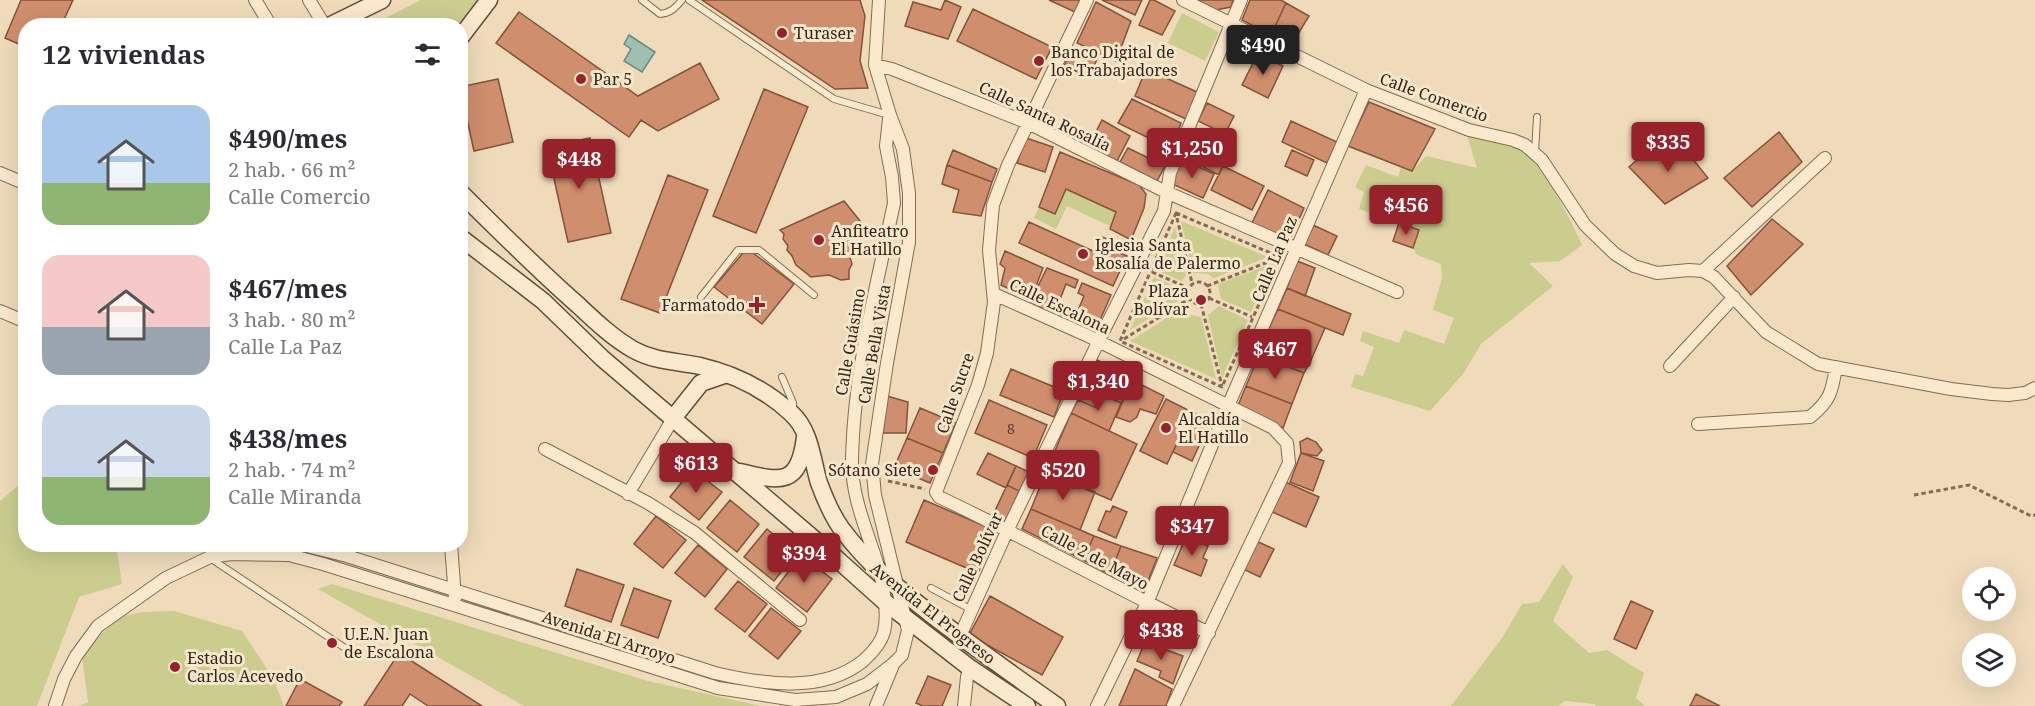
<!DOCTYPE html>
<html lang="es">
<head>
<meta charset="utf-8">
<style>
	:root { --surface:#fff; --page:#f2f2f3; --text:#2b2b33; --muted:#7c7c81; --accent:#97222b }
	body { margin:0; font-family:"Noto Serif",serif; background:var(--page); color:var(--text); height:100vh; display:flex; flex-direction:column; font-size:22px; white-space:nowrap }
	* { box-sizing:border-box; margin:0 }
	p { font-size:20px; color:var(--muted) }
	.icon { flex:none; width:33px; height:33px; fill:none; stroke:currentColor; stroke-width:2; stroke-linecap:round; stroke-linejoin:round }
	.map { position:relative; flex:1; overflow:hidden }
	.drawer { position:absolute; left:18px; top:18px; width:450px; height:534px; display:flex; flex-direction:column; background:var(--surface); border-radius:24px; box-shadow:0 6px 24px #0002 }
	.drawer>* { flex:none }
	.fabs { position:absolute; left:1962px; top:567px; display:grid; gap:12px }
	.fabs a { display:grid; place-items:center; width:54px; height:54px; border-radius:50%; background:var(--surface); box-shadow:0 6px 24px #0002; font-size:30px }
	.price { position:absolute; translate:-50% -51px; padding:0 14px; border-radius:6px; background:var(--accent); color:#fff; font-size:20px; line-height:39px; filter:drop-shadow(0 2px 3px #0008) }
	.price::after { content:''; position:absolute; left:50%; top:36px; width:18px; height:14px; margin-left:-9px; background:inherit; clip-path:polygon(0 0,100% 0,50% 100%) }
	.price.selected { background:#222; color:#fff }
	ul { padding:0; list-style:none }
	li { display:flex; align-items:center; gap:18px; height:150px; padding:0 24px }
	li span { display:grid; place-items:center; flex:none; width:168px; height:120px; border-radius:18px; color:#555 }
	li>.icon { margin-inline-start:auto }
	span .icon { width:72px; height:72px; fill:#fffc; stroke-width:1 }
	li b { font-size:26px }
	h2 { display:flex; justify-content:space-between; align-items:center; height:72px; padding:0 24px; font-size:26px }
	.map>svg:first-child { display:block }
	.green { fill:#cacd8e }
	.water { fill:#9fbfb3; stroke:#678d80; stroke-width:1.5 }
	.building { fill:#cf8f6e; stroke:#865239; stroke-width:1.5 }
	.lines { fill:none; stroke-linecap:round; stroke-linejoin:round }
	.lane-casing { stroke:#866b54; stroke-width:8 }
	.street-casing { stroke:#866b54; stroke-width:14 }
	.secondary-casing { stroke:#684c38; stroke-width:19 }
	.path { stroke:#866b54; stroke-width:3; stroke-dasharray:4.5 3; stroke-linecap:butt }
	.lane { stroke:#fae9cd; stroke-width:6 }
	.street { stroke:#fae9cd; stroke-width:12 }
	.secondary { stroke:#fae9cd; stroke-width:16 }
	.poi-dot { fill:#97222b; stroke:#f6e6ca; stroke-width:2 }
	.labels { text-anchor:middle; stroke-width:6; stroke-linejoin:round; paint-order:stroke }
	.number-label { font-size:14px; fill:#5b402f }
	.poi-label { font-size:16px; fill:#34251a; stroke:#f6e6ca; text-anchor:start }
	.street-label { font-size:16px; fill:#34251a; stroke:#f6e6ca }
</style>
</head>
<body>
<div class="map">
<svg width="2035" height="706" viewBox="0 0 2035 706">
	<rect width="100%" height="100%" fill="#efdbba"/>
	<path class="green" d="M421 0H484L460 26H370Z
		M1182 13 1219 32 1205 61 1168 43Z
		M1466 132C1485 137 1507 139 1523 151 1544 167 1571 220 1582 245L1560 261 1529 263 1553 286 1481 344 1463 374 1430 411 1351 387 1355 374 1363 376 1374 347 1360 341 1363 331 1399 343 1404 330 1444 344 1454 318 1433 310 1442 278 1441 264 1417 255 1413 248 1419 230 1359 209 1364 192 1355 187 1366 165 1398 177 1401 167 1412 171 1426 156 1477 168Z
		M1066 189 1116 212 1110 226 1067 206 1056 229 1034 218 1039 207 1055 214Z
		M1181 221 1268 257 1214 278 1208 274 1193 273Z
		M1175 227 1186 276 1181 281 1157 270Z
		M1274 263 1251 312 1221 299 1218 284Z
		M1154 277 1178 288 1177 302 1130 330Z
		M1219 306 1248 320 1222 378 1208 315Z
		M1181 309 1187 314 1201 317 1216 379 1130 341Z
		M25 480 26 544 116 545 122 584 79 597 37 706H0V501Z
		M1563 564 1573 577 1553 621 1589 653 1607 650 1644 673 1636 698 1645 706H1596L1594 704 1565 701 1559 706H1451L1502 638 1522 604 1539 602Z
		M332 584 648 681 761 706H524L318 589Z
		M174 611 242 631 273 678 284 706H79L88 702 82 656 117 617 143 612Z"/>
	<path class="water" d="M629 35 655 52 642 72 624 61 631 49 624 44Z"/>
	<path class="building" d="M21 0H73L61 26 44 19 41 26H26V47L5 38Z
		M702 0H860L865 16 860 61 868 88 835 89Z
		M945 0 961 7 948 39 905 26 913 2 941 10Z
		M1049 0H1080L1075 12Z
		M1102 0H1142L1135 15Z
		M1150 0H1154L1175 11 1162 35 1139 25Z
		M1194 0H1233L1231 7 1216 10Z
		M1250 0H1281L1286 3 1271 35 1242 20Z
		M1096 2 1131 21 1116 61 1077 43Z
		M1286 3 1309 16 1292 44 1271 35Z
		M973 9 1052 47 1036 79 957 41Z
		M519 12 638 96 700 63 719 99 658 131 641 120 629 137 496 43Z
		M1072 47 1097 59 1090 77 1064 66Z
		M1262 55 1283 66 1268 98 1242 85 1253 63 1257 65Z
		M1146 69 1197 92 1186 119 1135 96Z
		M498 79 513 142 474 151 460 87Z
		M764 89 808 107 756 233 713 216Z
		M1132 99 1181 123 1171 149 1118 123Z
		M1369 102 1435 129 1412 171 1348 146Z
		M1207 103 1234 116 1225 134 1198 121Z
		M1102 120 1130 136 1117 161 1088 147Z
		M1291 121 1337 142 1327 163 1282 142Z
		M1779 132 1802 162 1752 207 1724 178Z
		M1195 133 1230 150 1219 175 1183 157Z
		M590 138 611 233 568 242 547 147Z
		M1026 138 1053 147 1045 172 1017 163Z
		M1656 143 1668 158 1684 148 1708 178 1665 204 1629 167Z
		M1128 148 1165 166 1157 181 1120 162Z
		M953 150 997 169 992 182 947 165Z
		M1292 150 1314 160 1307 176 1285 166Z
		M1060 152 1139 185 1146 194 1144 208 1131 240 1110 229 1116 212 1066 189 1055 214 1039 207Z
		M1181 159 1214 174 1203 198 1170 183Z
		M947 165 992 182 981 216 953 212 959 190 942 184Z
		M1223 166 1264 186 1252 210 1211 190Z
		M668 175 708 190 660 313 621 299Z
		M1268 190 1304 208 1289 241 1251 225Z
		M844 201 860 221 852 244 854 249 850 258 852 264 849 270V279L841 280 829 275 811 277 796 265 792 256 787 250 788 246 783 239 784 234 780 230Z
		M1772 219 1803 244 1751 295 1727 266Z
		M1029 222 1095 252 1102 237 1118 244 1115 251 1127 256 1113 286 1019 243Z
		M1399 223 1419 230 1413 248 1393 241Z
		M1313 225 1337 236 1328 255 1304 244Z
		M1005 251 1043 268 1031 299 1001 285 1005 268 1000 264Z
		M743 253H753L794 284 762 324 714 287Z
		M1297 261 1315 268 1305 296 1287 288Z
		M1047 268 1078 280 1075 288 1066 284 1059 302 1073 310 1068 323 1030 302Z
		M1082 283 1111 295 1094 334 1072 324 1084 296 1078 293Z
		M1287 288 1351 314 1343 335 1278 309Z
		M1278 309 1325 328 1311 360 1264 339Z
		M1264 339 1311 360 1304 373 1259 355Z
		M1259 355 1304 373 1292 404 1246 386Z
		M1095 359 1114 368 1097 408 1078 400Z
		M1011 369 1064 391 1054 417 1000 395Z
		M1113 371 1132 380 1121 403 1103 395Z
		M1132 380 1164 396 1156 414 1140 409 1137 417 1130 422 1116 417Z
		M1246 386 1292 404 1283 428 1237 408Z
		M1103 395 1121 403 1109 431 1071 413 1078 400 1097 408Z
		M887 396 908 402 906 433H883Z
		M1166 399 1192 412 1167 464 1140 451Z
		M989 400 1047 425 1033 458 975 433Z
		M920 408 956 423 943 453 907 438Z
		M1192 412 1211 420 1192 461 1173 452Z
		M1071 413 1137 444 1111 500 1046 472Z
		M907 438 943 453 930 483 894 468Z
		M1307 438 1316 442 1322 450 1317 456 1301 453 1300 442Z
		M988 453 1016 466 1006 488 977 474Z
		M1301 453 1324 461 1313 491 1290 482Z
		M1016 466 1029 472 1019 491 1007 485Z
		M692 469 722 492 699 520 670 497Z
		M1046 472 1095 492 1080 530 1031 509Z
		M1283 481 1319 497 1306 527 1270 511Z
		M1007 485 1019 491 1006 521 993 515Z
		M730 500 759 524 737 552 707 528Z
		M924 500 996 531 978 573 906 542Z
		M1113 506 1127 512 1116 538 1098 530 1106 511 1110 512Z
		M1031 509 1094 536 1083 560 1022 529Z
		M656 516 686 540 663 568 634 544Z
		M767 529 796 553 774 581 744 557Z
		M1094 536 1121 546 1110 575 1083 560Z
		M1186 537 1208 546 1203 558 1207 560 1201 576 1174 565Z
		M1256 541 1274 549 1260 577 1243 569Z
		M698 545 727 569 705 597 675 573Z
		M1121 546 1157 558 1145 589 1110 575Z
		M801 555 832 579 807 612 776 588Z
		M577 569 624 585 611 622 565 606Z
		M738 581 767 604 745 632 715 609Z
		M634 588 671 601 658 638 621 625Z
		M990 596 1063 637 1042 675 969 635Z
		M1631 601 1653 611 1636 649 1614 639Z
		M771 608 801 631 778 659 749 636Z
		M1145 642 1183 656 1173 684 1159 677 1161 671 1137 661Z
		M399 653 482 706H428L410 694 402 706H364Z
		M1135 669 1172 689 1166 706H1119Z
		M928 676 951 685 942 706H923L916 703Z
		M300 679 342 702 339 706H286Z
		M1696 694 1720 706H1690Z"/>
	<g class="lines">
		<defs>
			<path id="lane" d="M642 0 660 14C671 13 675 8 682 0
				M689 0 834 99 889 115
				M1535 153 1537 117
				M701 297 738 250H759L814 295
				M782 377 793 403V411
				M210 558 354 654
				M931 588 972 610"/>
			<path id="street" d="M255 0 271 26
				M309 0 325 26
				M1087 0 1008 165 993 205 989 250 994 302 987 353 978 385 936 492 939 497C1030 540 1118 589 1209 633
				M1183 0 1366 90 1469 130 1513 140 1525 145 1542 160 1585 225 1615 254 1634 266 1657 273 1689 270 1703 271 1714 277 1766 332 1818 364 1951 389 1992 394 2008 395 2025 393 2035 388
				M875 65 892 69 1028 123 1166 192 1397 292
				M0 173 26 184
				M1703 271 1825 158
				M994 294 1086 335 1273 428 1287 443 1289 463 1173 706
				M0 311 26 322
				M1670 366 1734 297
				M1698 424 1810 417C1830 401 1832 392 1836 367
				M545 449 648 503 695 533 800 620
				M628 494 674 417
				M299 544 347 556 715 673C762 684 822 694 863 661 872 653 881 643 884 632 888 614 884 590 880 573 870 537 852 501 852 463 853 375 876 289 894 203L892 177 886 146 889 119
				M451 544 455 598
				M960 636 1008 529 1105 328 1164 211 1170 173 1241 0
				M55 706 64 679 76 656 98 626 166 578 210 557 232 554 289 555 323 564 718 688 795 700 836 697 867 684 893 664 902 655 908 630 875 495 872 464 887 363 909 242V193L903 149 890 115 875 65 879 0
				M876 706 893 665
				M964 706 967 677 970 668
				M1097 706 1147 603 1228 406 1366 90"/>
			<path id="secondary" d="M329 26 382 0
				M460 38 489 0
				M460 192C499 231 537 269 578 305 595 321 614 339 634 350 656 362 677 361 700 366 734 374 765 389 791 413 811 431 812 460 819 483 825 499 831 514 841 528 869 566 899 589 936 618 975 648 1016 677 1057 706
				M460 237 543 301 602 358 828 551 885 602 970 668 1027 706
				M674 417 701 383 727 374
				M740 472C782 482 799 486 805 437"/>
		</defs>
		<use href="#lane" class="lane-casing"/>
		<use href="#street" class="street-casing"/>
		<use href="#secondary" class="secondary-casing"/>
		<path class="path" d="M1176 213 1280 257 1222 387 1120 341Z
			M1177 218 1192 283
			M1152 272 1188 288
			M1188 293a11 11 0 1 1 22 0a11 11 0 1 1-22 0Z
			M1207 286 1278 258
			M1209 298 1252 317
			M1201 304 1222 386
			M1124 339 1189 299
			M888 481 925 489
			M1914 495 1969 485 2031 516 2035 515"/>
		<use href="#lane" class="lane"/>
		<use href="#street" class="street"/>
		<use href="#secondary" class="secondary"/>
	</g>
	<g class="poi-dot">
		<circle cx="782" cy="33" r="6"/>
		<circle cx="1039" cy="61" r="6"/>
		<circle cx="581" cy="79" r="6"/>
		<circle cx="819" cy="240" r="6"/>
		<circle cx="1083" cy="254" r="6"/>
		<circle cx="1201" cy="300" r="6"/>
		<path d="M754 296h6v6h6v6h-6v6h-6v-6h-6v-6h6z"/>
		<circle cx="1166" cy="428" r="6"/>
		<circle cx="933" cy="470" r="6"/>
		<circle cx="332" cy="643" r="6"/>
		<circle cx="175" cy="667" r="6"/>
	</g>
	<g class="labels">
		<g class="number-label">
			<text x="1011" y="434">8</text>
		</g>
		<g class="poi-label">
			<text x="794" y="39">Turaser</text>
			<text x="1051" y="58">Banco Digital de<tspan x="1051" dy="18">los Trabajadores</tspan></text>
			<text x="593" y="85">Par 5</text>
			<text x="831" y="237">Anfiteatro<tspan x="831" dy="18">El Hatillo</tspan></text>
			<text x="1095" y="251">Iglesia Santa<tspan x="1095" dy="18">Rosalía de Palermo</tspan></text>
			<text x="1189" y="297" text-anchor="end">Plaza<tspan x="1189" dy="18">Bolívar</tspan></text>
			<text x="745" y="311" text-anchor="end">Farmatodo</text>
			<text x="1178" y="425">Alcaldía<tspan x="1178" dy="18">El Hatillo</tspan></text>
			<text x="921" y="476" text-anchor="end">Sótano Siete</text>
			<text x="344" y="640">U.E.N. Juan<tspan x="344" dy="18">de Escalona</tspan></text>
			<text x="187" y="664">Estadio<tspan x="187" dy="18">Carlos Acevedo</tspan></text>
		</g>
		<g class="street-label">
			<text transform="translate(1434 97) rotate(20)" y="6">Calle Comercio</text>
			<text transform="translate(1045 116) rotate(25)" y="6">Calle Santa Rosalía</text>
			<text transform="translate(1274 259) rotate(-67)" y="6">Calle La Paz</text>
			<text transform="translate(1060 306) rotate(25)" y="6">Calle Escalona</text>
			<text transform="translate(850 342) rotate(-80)" y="6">Calle Guásimo</text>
			<text transform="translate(874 344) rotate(-80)" y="6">Calle Bella Vista</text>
			<text transform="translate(955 393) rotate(-71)" y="6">Calle Sucre</text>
			<text transform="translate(977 557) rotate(-65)" y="6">Calle Bolívar</text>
			<text transform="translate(1095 557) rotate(28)" y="6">Calle 2 de Mayo</text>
			<text transform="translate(933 613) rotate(38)" y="6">Avenida El Progreso</text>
			<text transform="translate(609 637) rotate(18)" y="6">Avenida El Arroyo</text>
		</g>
	</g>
</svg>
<div class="fabs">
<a><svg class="icon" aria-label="locate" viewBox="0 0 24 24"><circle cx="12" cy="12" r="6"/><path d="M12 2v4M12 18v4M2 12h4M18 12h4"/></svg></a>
<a><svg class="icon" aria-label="layers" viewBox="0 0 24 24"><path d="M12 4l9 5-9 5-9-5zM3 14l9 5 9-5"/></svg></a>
</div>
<b class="price selected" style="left:1263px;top:76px">$490</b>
<b class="price" style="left:1668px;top:173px">$335</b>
<b class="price" style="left:1192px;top:179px">$1,250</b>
<b class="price" style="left:579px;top:190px">$448</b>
<b class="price" style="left:1406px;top:236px">$456</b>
<b class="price" style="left:1275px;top:380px">$467</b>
<b class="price" style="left:1098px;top:412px">$1,340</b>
<b class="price" style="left:696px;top:494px">$613</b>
<b class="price" style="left:1063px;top:501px">$520</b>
<b class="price" style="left:1192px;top:557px">$347</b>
<b class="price" style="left:804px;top:584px">$394</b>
<b class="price" style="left:1161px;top:661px">$438</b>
<section class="drawer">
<h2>12 viviendas<svg class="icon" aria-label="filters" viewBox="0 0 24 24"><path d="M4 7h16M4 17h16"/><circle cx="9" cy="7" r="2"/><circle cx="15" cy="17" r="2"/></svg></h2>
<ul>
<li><span style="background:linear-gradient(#a9c7e8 65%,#8fb573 0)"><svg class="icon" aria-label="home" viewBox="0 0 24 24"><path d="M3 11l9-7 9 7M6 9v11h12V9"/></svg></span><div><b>$490/mes</b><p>2 hab. · 66 m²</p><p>Calle Comercio</p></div></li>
<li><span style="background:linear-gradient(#f6c9c9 60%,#9aa5b1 0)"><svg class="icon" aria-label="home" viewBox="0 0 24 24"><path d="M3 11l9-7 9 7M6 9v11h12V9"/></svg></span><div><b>$467/mes</b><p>3 hab. · 80 m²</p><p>Calle La Paz</p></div></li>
<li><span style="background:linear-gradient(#c9d6e8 60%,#8fb573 0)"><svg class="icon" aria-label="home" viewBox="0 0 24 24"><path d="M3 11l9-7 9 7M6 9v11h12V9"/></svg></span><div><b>$438/mes</b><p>2 hab. · 74 m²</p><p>Calle Miranda</p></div></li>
</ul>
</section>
</div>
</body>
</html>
